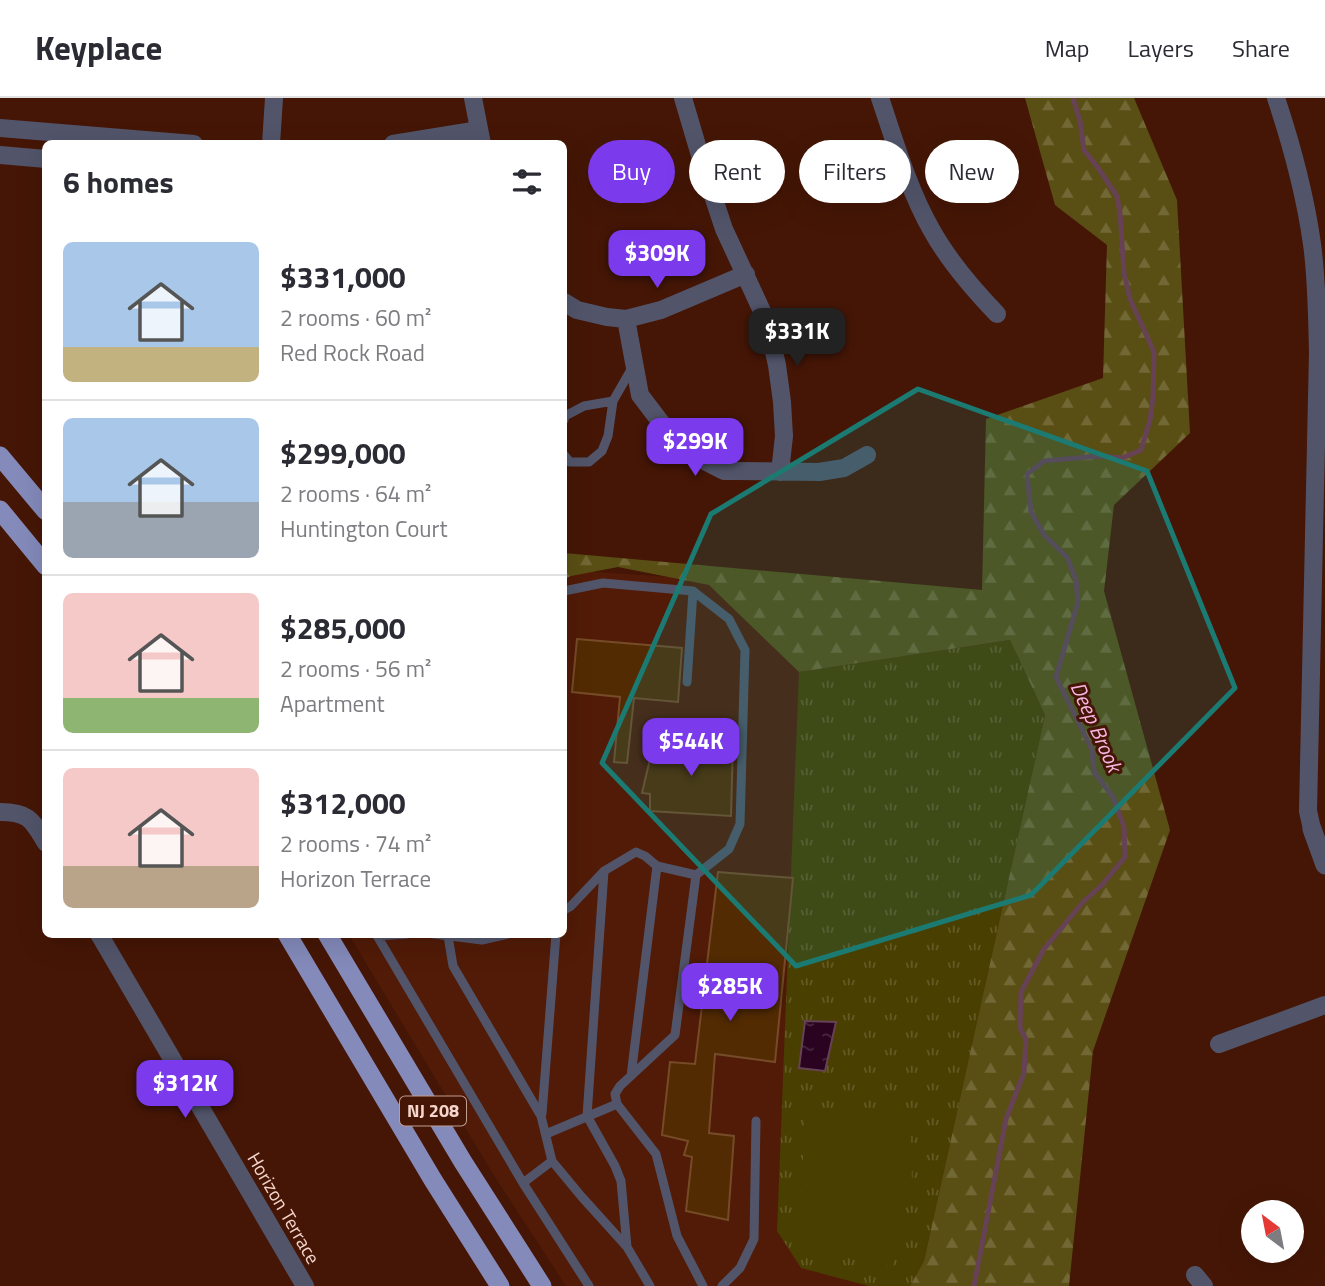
<!DOCTYPE html>
<html lang="en">
<head>
<meta charset="utf-8">
<style>
	:root { --surface:#fff; --page:#f2f2f3; --text:#2b2b33; --muted:#7c7c81; --line:#e1e1e2; --accent:#7c3aed }
	body { margin:0; font-family:"Titillium Web",sans-serif; background:var(--page); color:var(--text); height:100vh; display:flex; flex-direction:column; font-size:26px; white-space:nowrap }
	* { box-sizing:border-box; margin:0 }
	p { font-size:23px; color:var(--muted) }
	.icon { flex:none; width:38px; height:38px; fill:none; stroke:currentColor; stroke-width:2; stroke-linecap:round; stroke-linejoin:round }
	.map { position:relative; flex:1; overflow:hidden }
	.drawer { position:absolute; left:42px; top:42px; width:525px; height:798px; display:flex; flex-direction:column; background:var(--surface); border-radius:10px; box-shadow:0 7px 28px #0002 }
	.drawer>* { flex:none }
	.guide { position:absolute; left:588px; top:42px; width:632px; height:63px; display:flex; gap:14px }
	.needle { width:46px; rotate:328deg }
	.tools { position:absolute; left:1241px; top:1102px; display:grid; gap:14px }
	.tools a { display:grid; place-items:center; width:63px; height:63px; border-radius:50%; background:var(--surface); box-shadow:0 7px 28px #0002; font-size:35px }
	.price { position:absolute; translate:-50% -60px; padding:0 16px; border-radius:14px; background:var(--accent); color:#fff; font-size:23px; line-height:46px; filter:drop-shadow(0 2px 4px #0008) }
	.price::after { content:''; position:absolute; left:50%; top:42px; width:21px; height:16px; margin-left:-10px; background:inherit; clip-path:polygon(0 0,100% 0,50% 100%) }
	.price.current { background:#222; color:#fff }
	ul { padding:0; list-style:none }
	li { display:flex; align-items:center; gap:21px; height:175px; padding:0 21px }
	li+li { border-top:2px solid var(--line) }
	li span { display:grid; place-items:center; flex:none; width:196px; height:140px; border-radius:10px; color:#555 }
	li>.icon { margin-inline-start:auto }
	span .icon { width:84px; height:84px; fill:#fffc; stroke-width:1 }
	li b { font-size:30px }
	h2 { display:flex; justify-content:space-between; align-items:center; height:84px; padding:0 21px; font-size:30px }
	.tag { padding:0 24px; border-radius:32px; background:var(--surface); box-shadow:0 7px 28px #0002; font-size:24px; line-height:63px }
	.tag.current { background:var(--accent); color:#fff }
	header { display:flex; align-items:center; gap:42px; box-sizing:border-box; height:98px; padding:0 35px; background:var(--surface); border-bottom:2px solid var(--line) }
	header strong { font-size:33px }
	nav { display:flex; gap:38px; margin-inline-start:auto; font-size:24px }
	.map>svg:first-child { display:block }
	.built { fill:#511b07 }
	.grass { fill:url(#grass-tufts) }
	.forest { fill:url(#forest-firs) }
	.pitch { fill:#493f01 }
	.water { fill:url(#water-ripples); stroke:#664254; stroke-width:2 }
	.lines { fill:none; stroke-linecap:round; stroke-linejoin:round }
	.stream { stroke:#664254; stroke-width:5 }
	.building { fill:#532b03; stroke:#764b28; stroke-width:2 }
	.service { stroke:#52556a; stroke-width:9 }
	.minor { stroke:#52556a; stroke-width:18 }
	.tertiary { stroke:#52556a; stroke-width:19 }
	.trunk { stroke:#848aba; stroke-width:19 }
	.marked { fill:#1b7b73; fill-opacity:0.2; stroke:#1b7b73; stroke-width:5; stroke-linejoin:round }
	.labels { text-anchor:middle; stroke-width:6; stroke-linejoin:round; paint-order:stroke }
	.shield { fill:#451606; stroke:#c19c91; stroke-width:2 }
	.shield-label { font-size:18px; font-weight:bold; fill:#f6d6cc }
	.street-label { font-size:19px; fill:#f6d6cc; stroke:#451606 }
	.water-label { font-size:21px; font-style:italic; fill:#f8b6e3; stroke:#451606 }
</style>
</head>
<body>
<header>
<strong>Keyplace</strong>
<nav><a>Map</a><a>Layers</a><a>Share</a></nav>
</header>
<div class="map">
<svg width="1325" height="1188" viewBox="0 0 1325 1188">
	<defs>
		<pattern id="grass-tufts" width="24" height="20" patternUnits="userSpaceOnUse" patternTransform="scale(1.75)"><rect width="24" height="20" fill="#493f01"/><path d="M3 7l-1-3M5 7V3M7 7l1-3M15 17l-1-3M17 17v-4M19 17l1-3" fill="none" stroke="#645a25"/></pattern>
		<pattern id="forest-firs" width="22" height="20" patternUnits="userSpaceOnUse" patternTransform="scale(1.75)"><rect width="22" height="20" fill="#594f14"/><path d="M5 1l3.5 6h-7zM16 11l3.5 6h-7z" fill="#716835"/></pattern>
		<pattern id="water-ripples" width="26" height="14" patternUnits="userSpaceOnUse" patternTransform="scale(1.75)"><rect width="26" height="14" fill="#290320"/><path d="M2 4q2-2 4 0t4 0M15 11q2-2 4 0t4 0" fill="none" stroke="#49273f"/></pattern>
	</defs>
	<rect width="100%" height="100%" fill="#451606"/>
	<path class="built" d="M564 472 979 499 992 1188H566L495 1079 349 837 564 836Z"/>
	<path class="grass" d="M1010 542 1045 617 924 1163 910 1188H869L801 1170 777 1133 799 574Z"/>
	<path class="forest" d="M1025 0H1134L1177 102 1190 335 1114 407 1104 493 1170 732 1093 953 1069 1188H910L924 1163 1045 617 1010 542 799 574 709 487 618 469 571 478 564 481V455L982 492 986 321 1103 280 1107 147 1055 107Z"/>
	<path class="pitch" d="M806 1011 903 1020 911 1031 912 1091 904 1113 900 1135 893 1151 892 1168 815 1151 799 1128Z"/>
	<path class="water" d="M805 923 836 924 825 973 799 970Z"/>
	<g class="lines">
		<path class="stream" d="M974 1188 1006 1021 1024 975 1026 941 1020 930 1021 894 1044 851 1083 804 1102 787 1125 759 1124 729 1113 699 1094 674 1092 652 1056 579 1078 504 1076 482 1067 459 1044 437 1031 414 1027 376 1044 363 1099 358 1122 360 1141 352 1150 322 1153 300 1154 254 1130 201 1124 175 1120 115 1117 98 1098 70 1084 52 1080 23 1073 0"/>
	</g>
	<path class="building" d="M577 541 682 550 678 604 634 600 627 665 614 664 620 599 572 594Z
		M654 644 733 645 731 718 650 713V696L642 695Z
		M718 774 793 780 775 964 715 956 709 1035 734 1038 728 1122 686 1113 692 1059 684 1057 688 1043 662 1037 670 964 695 966Z"/>
	<g class="lines">
		<path class="service" d="M564 322 565 318 584 308 613 303
			M564 357 570 364H589L602 353 608 338 613 303 632 270
			M564 493 603 485 693 493 729 521 745 552 740 726 729 751 696 777
			M687 584 693 493
			M604 773 587 1018 615 1068 621 1083 627 1149
			M564 812 571 808 604 773 636 754 645 758 657 768 696 777 675 937 620 988 615 996 617 1006 656 1056 677 1138 703 1188
			M376 836 523 1085 589 1188
			M434 836 482 842 508 836
			M377 838 407 836
			M448 838 453 868 541 1018 552 1063 581 1098 627 1149 650 1188
			M631 978 657 768
			M542 1016 556 836
			M546 1036 617 1006
			M523 1085 552 1063
			M722 1188 740 1170 754 1141 756 1023"/>
		<path class="minor" d="M473 0 482 46
			M683 0 704 71 724 131 767 224 777 267 782 304 784 338 780 374
			M880 0C895 44 908 90 931 131 948 162 972 190 997 216
			M1276 0C1292 48 1305 96 1312 146 1317 182 1317 218 1318 254L1308 713 1312 731
			M0 30 194 46
			M271 46 274 0
			M393 46 479 32
			M0 57 46 61
			M564 204 577 212 607 219 626 221 661 212 746 176
			M626 221 640 297 681 351 724 373H735L819 374 844 370 867 357
			M0 714C29 714 32 722 46 745
			M99 836 305 1188
			M1219 946 1325 907
			M1195 1177 1204 1188"/>
		<path class="tertiary" d="M1312 731 1325 767"/>
		<path class="trunk" d="M0 358 46 413
			M0 412 46 468
			M287 836 433 1082 500 1188
			M327 836 463 1064 542 1188"/>
	</g>
	<path class="marked" d="M918 291 1147 373 1235 590 1031 797 796 868 602 665 711 416Z"/>
	<g class="labels">
		<rect class="shield" x="400" y="998.5" width="66" height="29" rx="5"/>
		<g class="shield-label">
			<text x="433" y="1019">NJ 208</text>
		</g>
		<g class="street-label">
			<text transform="translate(284 1110) rotate(60)" y="7">Horizon Terrace</text>
		</g>
		<g class="water-label">
			<text transform="translate(1096 629) rotate(66)" y="7">Deep Brook</text>
		</g>
	</g>
</svg>
<div class="tools">
<a><svg class="needle" viewBox="-14 -14 28 28"><path d="M0-13l5 13h-10z" fill="#e53935"/><path d="M0 13l5-13h-10z" fill="#7c7c81"/></svg></a>
</div>
<b class="price" style="left:657px;top:192px">$309K</b>
<b class="price current" style="left:797px;top:270px">$331K</b>
<b class="price" style="left:695px;top:380px">$299K</b>
<b class="price" style="left:691px;top:680px">$544K</b>
<b class="price" style="left:730px;top:925px">$285K</b>
<b class="price" style="left:185px;top:1022px">$312K</b>
<div class="guide">
<a class="tag current">Buy</a>
<a class="tag">Rent</a>
<a class="tag">Filters</a>
<a class="tag">New</a>
</div>
<section class="drawer">
<h2>6 homes<svg class="icon" aria-label="filters" viewBox="0 0 24 24"><path d="M4 7h16M4 17h16"/><circle cx="9" cy="7" r="2"/><circle cx="15" cy="17" r="2"/></svg></h2>
<ul>
<li><span style="background:linear-gradient(#a9c7e8 75%,#c2b280 0)"><svg class="icon" aria-label="home" viewBox="0 0 24 24"><path d="M3 11l9-7 9 7M6 9v11h12V9"/></svg></span><div><b>$331,000</b><p>2 rooms · 60 m²</p><p>Red Rock Road</p></div></li>
<li><span style="background:linear-gradient(#a9c7e8 60%,#9aa5b1 0)"><svg class="icon" aria-label="home" viewBox="0 0 24 24"><path d="M3 11l9-7 9 7M6 9v11h12V9"/></svg></span><div><b>$299,000</b><p>2 rooms · 64 m²</p><p>Huntington Court</p></div></li>
<li><span style="background:linear-gradient(#f6c9c9 75%,#8fb573 0)"><svg class="icon" aria-label="home" viewBox="0 0 24 24"><path d="M3 11l9-7 9 7M6 9v11h12V9"/></svg></span><div><b>$285,000</b><p>2 rooms · 56 m²</p><p>Apartment</p></div></li>
<li><span style="background:linear-gradient(#f6c9c9 70%,#b9a48a 0)"><svg class="icon" aria-label="home" viewBox="0 0 24 24"><path d="M3 11l9-7 9 7M6 9v11h12V9"/></svg></span><div><b>$312,000</b><p>2 rooms · 74 m²</p><p>Horizon Terrace</p></div></li>
</ul>
</section>
</div>
</body>
</html>
